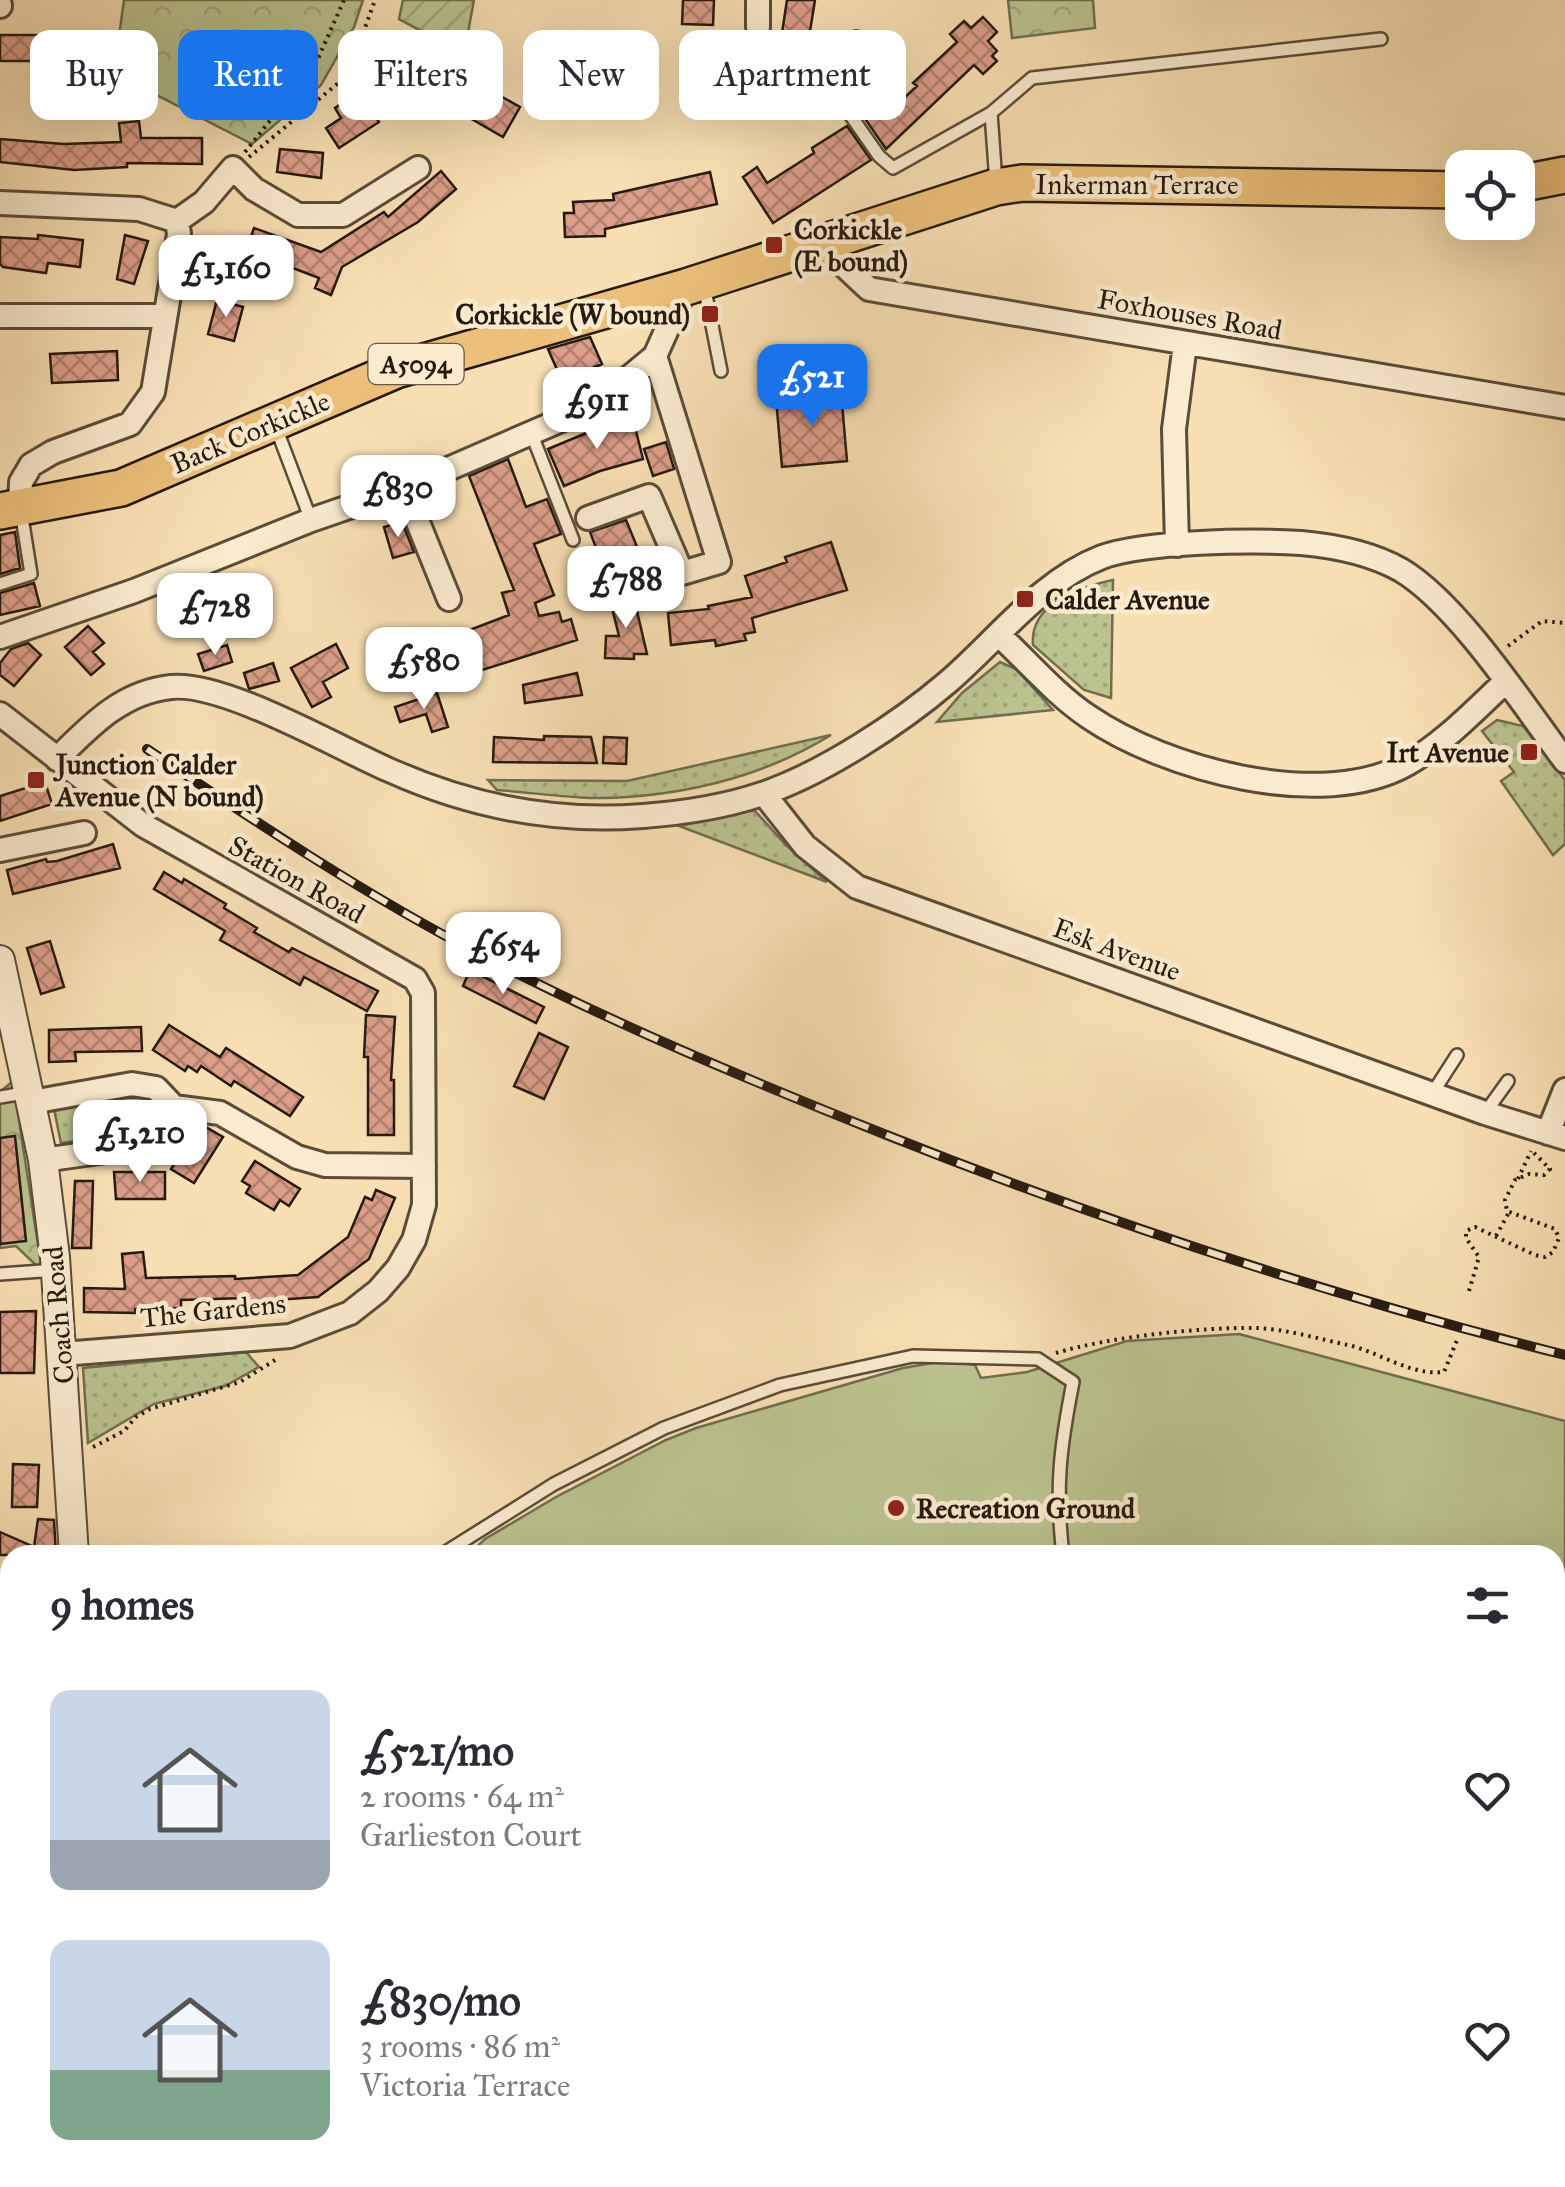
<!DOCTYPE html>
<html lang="en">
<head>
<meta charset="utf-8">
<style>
	:root { --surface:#fff; --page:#f7f7f7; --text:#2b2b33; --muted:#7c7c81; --accent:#1a73e8 }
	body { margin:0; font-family:"IM FELL Great Primer",serif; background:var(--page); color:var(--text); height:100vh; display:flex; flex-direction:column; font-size:38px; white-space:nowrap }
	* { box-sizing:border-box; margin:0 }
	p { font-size:32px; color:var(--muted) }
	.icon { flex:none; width:55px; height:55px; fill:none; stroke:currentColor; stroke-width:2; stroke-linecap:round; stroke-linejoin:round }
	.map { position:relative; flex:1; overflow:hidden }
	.panel { position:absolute; left:0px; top:1545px; width:1565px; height:642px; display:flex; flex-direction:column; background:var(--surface); border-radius:30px 30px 0 0; box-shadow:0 10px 40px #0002 }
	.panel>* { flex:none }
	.top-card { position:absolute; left:30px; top:30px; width:1000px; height:90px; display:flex; gap:20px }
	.tools { position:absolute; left:1445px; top:150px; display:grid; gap:20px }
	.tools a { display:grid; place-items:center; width:90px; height:90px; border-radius:20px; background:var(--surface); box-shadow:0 10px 40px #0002; font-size:50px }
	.price { position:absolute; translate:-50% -85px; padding:0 22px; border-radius:20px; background:#fff; color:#222; font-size:32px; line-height:65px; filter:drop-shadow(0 2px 5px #0008) }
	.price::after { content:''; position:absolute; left:50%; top:60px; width:30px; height:22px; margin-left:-15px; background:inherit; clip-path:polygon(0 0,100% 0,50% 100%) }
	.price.active { background:var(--accent); color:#fff }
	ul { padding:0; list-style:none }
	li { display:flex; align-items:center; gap:30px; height:250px; padding:0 50px }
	li span { display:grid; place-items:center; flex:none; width:280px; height:200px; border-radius:20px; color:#555 }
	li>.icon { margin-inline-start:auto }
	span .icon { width:120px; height:120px; fill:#fffc; stroke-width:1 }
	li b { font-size:42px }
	h2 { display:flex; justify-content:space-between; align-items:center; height:120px; padding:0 50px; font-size:42px }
	.pill { padding:0 35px; border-radius:20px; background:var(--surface); box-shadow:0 10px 40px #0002; font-size:35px; line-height:90px }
	.pill.active { background:var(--accent); color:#fff }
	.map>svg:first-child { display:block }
	.grass { fill:url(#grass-dots); stroke:#706e50; stroke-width:2.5 }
	.forest { fill:url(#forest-crowns); stroke:#706e50; stroke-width:2.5 }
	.garden { fill:url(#garden-furrows); stroke:#706e50; stroke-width:2.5 }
	.pitch { fill:#bbc38f; stroke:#706e50; stroke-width:2.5 }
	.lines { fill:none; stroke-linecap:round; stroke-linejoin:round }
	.stream { stroke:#707b74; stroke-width:6 }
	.building { fill:url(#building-cross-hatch); stroke:#261a10; stroke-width:2.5 }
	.service-casing { stroke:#5a4c39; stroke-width:16 }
	.minor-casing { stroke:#5a4c39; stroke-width:28 }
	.tertiary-casing { stroke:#5a4c39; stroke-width:32 }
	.primary-casing { stroke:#261a10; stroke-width:40 }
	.path { stroke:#261a10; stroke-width:4; stroke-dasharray:2.5 5; stroke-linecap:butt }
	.service { stroke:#faebce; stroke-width:11 }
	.minor { stroke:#faebce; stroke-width:22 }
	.tertiary { stroke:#faebce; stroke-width:28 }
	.primary { stroke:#ecc07a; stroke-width:35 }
	.rail-casing { stroke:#261a10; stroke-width:10 }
	.rail { stroke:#faebce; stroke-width:6; stroke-dasharray:19; stroke-linecap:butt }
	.poi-dot { fill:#8f2418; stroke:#faebce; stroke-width:4 }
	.labels { text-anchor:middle; stroke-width:9; stroke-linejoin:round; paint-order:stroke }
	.shield { fill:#faebce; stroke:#665949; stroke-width:2.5 }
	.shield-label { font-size:25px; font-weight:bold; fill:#261a10 }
	.street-label { font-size:28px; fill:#261a10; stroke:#faebce }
	.poi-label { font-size:28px; font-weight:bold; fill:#261a10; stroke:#faebce; text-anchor:start }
</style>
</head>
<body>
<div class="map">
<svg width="1565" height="2187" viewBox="0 0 1565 2187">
	<defs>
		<pattern id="grass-dots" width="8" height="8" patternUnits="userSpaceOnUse" patternTransform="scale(2.5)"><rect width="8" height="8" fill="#bbc38f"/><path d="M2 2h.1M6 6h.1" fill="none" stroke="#a1a77a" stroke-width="1.8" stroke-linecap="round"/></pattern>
		<pattern id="forest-crowns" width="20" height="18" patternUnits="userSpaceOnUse" patternTransform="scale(2.5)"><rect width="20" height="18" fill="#bbc38f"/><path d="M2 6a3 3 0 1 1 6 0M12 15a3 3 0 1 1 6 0" fill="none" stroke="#a1a77a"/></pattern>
		<pattern id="garden-furrows" width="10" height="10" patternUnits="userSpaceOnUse" patternTransform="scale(2.5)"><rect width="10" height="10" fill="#bbc38f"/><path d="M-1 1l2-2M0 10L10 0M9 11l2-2" fill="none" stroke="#a1a77a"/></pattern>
		<pattern id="building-cross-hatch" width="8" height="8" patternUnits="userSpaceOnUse" patternTransform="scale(2.5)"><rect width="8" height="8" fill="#dc9e89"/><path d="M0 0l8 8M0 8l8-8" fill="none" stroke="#b2806f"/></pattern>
	</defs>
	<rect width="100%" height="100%" fill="#f8e0b4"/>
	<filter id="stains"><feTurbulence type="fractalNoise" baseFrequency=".002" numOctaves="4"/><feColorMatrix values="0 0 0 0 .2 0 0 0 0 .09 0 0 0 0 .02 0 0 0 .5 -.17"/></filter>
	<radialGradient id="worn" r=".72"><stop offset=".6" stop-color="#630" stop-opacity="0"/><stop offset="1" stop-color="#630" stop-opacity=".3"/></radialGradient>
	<path class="grass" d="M1113 580 1111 698 1084 690 1033 645C1029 604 1080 587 1113 580Z
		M1000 662 1016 669 1053 710 937 722 962 693Z
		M1497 720 1523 726 1565 780V844L1553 855 1501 781 1514 772 1482 731Z
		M831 735C769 773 698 792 627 797 585 801 539 793 497 790L488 780 627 781Z
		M742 811H755L785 844 827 882 679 826Z
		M143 1093 159 1100 166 1110 160 1123 146 1132 61 1143 54 1109Z
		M246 1352 259 1367 225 1386 154 1404 88 1443 83 1368Z"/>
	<path class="forest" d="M124 0H363L354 27 321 85 252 144 137 85 154 41 119 36Z
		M1008 0H1093L1095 28 1012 38Z
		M13 1081 42 1271 16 1246 0 1248V1092Z"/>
	<path class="garden" d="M403 0H474L464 54 399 19Z"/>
	<path class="pitch" d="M1239 1334 1565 1421V1831L1555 1833V1555H468L485 1539 556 1497 666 1440 696 1428 903 1368 944 1361 975 1365 981 1378 1027 1372 1127 1341Z"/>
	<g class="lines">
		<path class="stream" d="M1555 1850 1565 1848"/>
	</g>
	<path class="building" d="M683 0H714L713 25 682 24Z
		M787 0H815L807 50 780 46Z
		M983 17 997 32 988 41 997 51 992 56 997 61 983 74 974 65 886 149 859 110 860 100 869 91 889 112 917 86 913 83 957 42 950 34 964 21 971 28Z
		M0 35H42V61H0Z
		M406 62 432 64 427 107 402 104 404 89H381L382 67 406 68Z
		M735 70 768 74 765 103 731 99Z
		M472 80 520 107 503 137 456 110Z
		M359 92 379 122 339 148 326 128 341 118 335 108Z
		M139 121 141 138H202V164L127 163V167L74 170 0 162V139L64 144 121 142 119 123Z
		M847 126 871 160 773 223 743 177 757 167 767 183 814 153 812 148Z
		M280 149 323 153 321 178 277 172Z
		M441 171 456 189 418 222 342 267 331 295 315 288 319 278 246 250 254 228 321 252 384 212 388 217Z
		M710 172 717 204 605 229V236L565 237 564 213H574L573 202 614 200 613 194Z
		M38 235 83 240 80 267 48 263 46 273 3 267 0 264V237L38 239Z
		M125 235 148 241 134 284 117 279Z
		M217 300 243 307 234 341 208 334Z
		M590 337 602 364 562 381 548 349Z
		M117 351 118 380 52 383 50 354Z
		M841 391 847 461 782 467 776 398Z
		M633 419 643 459 600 471 564 486 548 449 596 429Z
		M666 442 674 469 653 476 644 449Z
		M508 459 526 507 547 499 561 534 534 544 554 595 535 603 539 616 559 612 562 622 571 619 577 640 479 671 475 661 457 668 446 639 509 615 502 593 514 590 469 476Z
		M626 520 642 559 606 574 590 532Z
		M402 522 414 552 393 558 384 527Z
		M15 532 20 568 0 574V535Z
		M831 542 847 590 752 618 755 632 744 634 746 640 716 646 715 640 671 645 668 613 709 609 708 606 752 597 745 576 787 562 785 557Z
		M34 583 40 606 0 615V593Z
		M633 594 647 654H634V659L605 658 606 636H619L610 600Z
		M88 626 104 643 93 652 104 664 91 675 65 647Z
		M28 643 41 655 14 686 0 675V663L11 649Z
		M336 644 348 668 323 682 331 697 312 707 291 668Z
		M227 645 232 662 204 671 198 654Z
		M273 663 279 681 249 689 244 673Z
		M577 673 582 695 525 703 523 685Z
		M437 693 448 727 432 732 426 714 400 722 395 707Z
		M544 736 591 737 597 763 493 762 494 737 544 740Z
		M604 737 627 738 626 764 603 763Z
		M45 782 52 804 0 821V796Z
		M113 844 120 868 13 894 7 870 46 859 47 862 57 861Z
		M164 872 182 883 184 879 226 904 224 908 257 928 254 932 289 952 292 948 378 991 367 1011 304 977 300 985 220 940 225 931 154 889Z
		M50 941 64 987 41 994 27 948Z
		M470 970 544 1007 536 1023 463 986Z
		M366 1015 395 1017 391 1080H394V1135H368V1057H364Z
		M169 1025 220 1057 226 1048 303 1097 290 1116 234 1081 231 1086 201 1066 197 1072 188 1066 185 1071 153 1050Z
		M141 1027 142 1051 75 1052 76 1061 49 1062V1030Z
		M539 1033 568 1047 544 1099 514 1086Z
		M204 1126 223 1137 194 1183 171 1169 194 1132 199 1135Z
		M15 1136 26 1241 0 1244V1138Z
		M255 1161 300 1189 289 1206 280 1200 274 1210 246 1193 250 1186 242 1181Z
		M114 1172H165V1199H116Z
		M75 1181H93L91 1248H72Z
		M376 1190 395 1198 369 1259 318 1297 245 1302V1298L181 1300V1308L135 1309V1313L84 1312V1288L125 1289 122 1254 143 1252 146 1278 235 1276V1279L298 1275 348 1237 365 1197 372 1200Z
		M36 1311 34 1373H0V1312Z
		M13 1464 39 1465 37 1507H12Z
		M38 1519 54 1520 56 1555H0V1532L34 1547Z"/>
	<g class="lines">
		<defs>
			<path id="service" d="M856 37 849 113 879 156 893 168 991 113 1032 78 1381 39
				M991 113 996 183
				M704 285 721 371
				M275 425 311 520
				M532 435 573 540
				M0 584 31 574 21 511
				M1432 1094 1457 1055
				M0 1097 30 1092
				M1485 1113 1508 1081
				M0 1274 56 1270
				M441 1555 554 1484 664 1428 780 1385 913 1356 1038 1359 1073 1382C1060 1448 1055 1488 1063 1555"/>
			<path id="minor" d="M0 5V6
				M758 27V0
				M0 203 139 209 177 221 179 234 153 392 130 424 53 452 31 465 21 482 20 507
				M177 221 204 202 233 168 254 189 298 215H343L418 168
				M822 245 869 289 1565 407
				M0 316H165
				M404 488 449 599
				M588 518 649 496 682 573 719 562 655 356
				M1177 545 1174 429 1185 344
				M999 635C1028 662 1056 695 1089 717 1165 769 1322 812 1407 764 1444 743 1474 711 1505 682
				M0 637 134 591 311 520 404 488 596 405 655 356 686 287
				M0 714 143 825 415 979 423 993 424 1205 414 1240 398 1268 378 1291 350 1313 290 1336 62 1354
				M57 759C90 726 122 692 171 687 223 681 338 748 389 770 469 806 555 823 643 816 683 813 724 807 762 794 822 774 900 723 948 682 997 640 1040 581 1102 557 1146 541 1253 540 1301 543 1335 546 1371 553 1401 570 1458 604 1524 706 1565 761
				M764 794 805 846 857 887 1485 1113 1565 1138
				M0 850 84 833
				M32 1102 132 1084 156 1088 174 1107 220 1113 297 1157 325 1165 424 1166
				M1548 1133 1565 1090
				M43 1160 135 1147 163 1134 174 1107
				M0 1605 10 1639"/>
			<path id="tertiary" d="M0 960 43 1160 55 1257 74 1555
				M72 2187 74 2178"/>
			<path id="primary" d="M1518 184 1565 175
				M0 511 121 488 396 370 686 287 996 187 1022 183 1462 190"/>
		</defs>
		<use href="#service" class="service-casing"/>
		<use href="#minor" class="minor-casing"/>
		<use href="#tertiary" class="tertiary-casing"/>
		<use href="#primary" class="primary-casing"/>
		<path class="path" d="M245 152 316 63 344 0
			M249 157 348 75 375 0
			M1508 646 1542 621 1565 623
			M1518 1179 1531 1151
			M1496 1236 1508 1214
			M1469 1291 1479 1257 1466 1238V1231L1475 1227 1535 1255 1545 1257 1553 1252 1559 1238 1555 1229 1507 1211 1505 1200 1515 1180 1529 1174 1544 1175 1550 1169 1534 1153
			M1056 1353C1109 1337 1201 1327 1256 1328 1286 1329 1319 1339 1348 1345 1379 1352 1411 1376 1444 1372L1457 1340
			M93 1447 124 1431 136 1417 150 1409 240 1382 275 1360
			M0 1730 10 1725"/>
		<use href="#service" class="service"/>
		<use href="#minor" class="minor"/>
		<use href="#tertiary" class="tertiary"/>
		<use href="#primary" class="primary"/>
		<defs>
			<path id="rail" d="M147 749C257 823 367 896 485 957 614 1024 749 1080 884 1134 1108 1223 1331 1296 1565 1355"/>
		</defs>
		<use href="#rail" class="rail-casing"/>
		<use href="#rail" class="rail"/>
	</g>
	<g class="poi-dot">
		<rect x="764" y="235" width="20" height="20" rx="5"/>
		<rect x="700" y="304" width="20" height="20" rx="5"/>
		<rect x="1015" y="589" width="20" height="20" rx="5"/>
		<rect x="1519" y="742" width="20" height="20" rx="5"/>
		<rect x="26" y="770" width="20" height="20" rx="5"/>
		<circle cx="896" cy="1508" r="10"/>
	</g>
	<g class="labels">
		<rect class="shield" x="368.5" y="344" width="95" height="40" rx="8"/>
		<g class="shield-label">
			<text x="416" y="373">A5094</text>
		</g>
		<g class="street-label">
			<text x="1137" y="194">Inkerman Terrace</text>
			<text transform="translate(1190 314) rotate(10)" y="10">Foxhouses Road</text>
			<text transform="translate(250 432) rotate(-23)" y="10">Back Corkickle</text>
			<text transform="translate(297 879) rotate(29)" y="10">Station Road</text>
			<text transform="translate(1117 949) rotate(20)" y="10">Esk Avenue</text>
			<text transform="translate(213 1310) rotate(-6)" y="10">The Gardens</text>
			<text transform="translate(58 1315) rotate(-95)" y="10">Coach Road</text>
		</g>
		<g class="poi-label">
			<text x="794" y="239">Corkickle<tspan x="794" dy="32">(E bound)</tspan></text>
			<text x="690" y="324" text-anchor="end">Corkickle (W bound)</text>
			<text x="1045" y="609">Calder Avenue</text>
			<text x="1509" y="762" text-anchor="end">Irt Avenue</text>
			<text x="56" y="774">Junction Calder<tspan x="56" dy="32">Avenue (N bound)</tspan></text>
			<text x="916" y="1518">Recreation Ground</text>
		</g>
	</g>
	<rect width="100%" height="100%" filter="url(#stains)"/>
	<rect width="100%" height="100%" fill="url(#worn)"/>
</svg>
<div class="tools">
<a><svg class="icon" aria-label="locate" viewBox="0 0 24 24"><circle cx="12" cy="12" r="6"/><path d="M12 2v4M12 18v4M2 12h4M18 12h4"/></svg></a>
</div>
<b class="price" style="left:226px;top:320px">£1,160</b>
<b class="price active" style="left:812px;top:429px">£521</b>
<b class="price" style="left:597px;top:452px">£911</b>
<b class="price" style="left:398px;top:540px">£830</b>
<b class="price" style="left:626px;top:631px">£788</b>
<b class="price" style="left:215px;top:658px">£728</b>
<b class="price" style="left:424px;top:712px">£580</b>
<b class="price" style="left:503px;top:997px">£654</b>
<b class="price" style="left:140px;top:1185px">£1,210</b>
<div class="top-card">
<a class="pill">Buy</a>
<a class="pill active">Rent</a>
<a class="pill">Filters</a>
<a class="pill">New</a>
<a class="pill">Apartment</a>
</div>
<section class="panel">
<h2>9 homes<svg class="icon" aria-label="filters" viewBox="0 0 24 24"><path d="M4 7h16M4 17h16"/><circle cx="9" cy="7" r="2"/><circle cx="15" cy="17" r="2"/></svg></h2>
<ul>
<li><span style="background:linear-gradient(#c9d6e8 75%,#9aa5b1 0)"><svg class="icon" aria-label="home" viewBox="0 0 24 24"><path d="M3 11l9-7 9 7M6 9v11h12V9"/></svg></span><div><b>£521/mo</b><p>2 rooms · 64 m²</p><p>Garlieston Court</p></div><svg class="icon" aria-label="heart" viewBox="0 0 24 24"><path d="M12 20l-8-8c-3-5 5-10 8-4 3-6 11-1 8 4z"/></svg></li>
<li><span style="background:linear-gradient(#c9d6e8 65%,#7fa58c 0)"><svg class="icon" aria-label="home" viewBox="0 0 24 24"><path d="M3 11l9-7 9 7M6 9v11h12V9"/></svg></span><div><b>£830/mo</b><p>3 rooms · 86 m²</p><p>Victoria Terrace</p></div><svg class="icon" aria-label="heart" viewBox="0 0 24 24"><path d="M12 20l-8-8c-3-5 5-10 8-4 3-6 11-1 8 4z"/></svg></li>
</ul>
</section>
</div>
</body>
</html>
